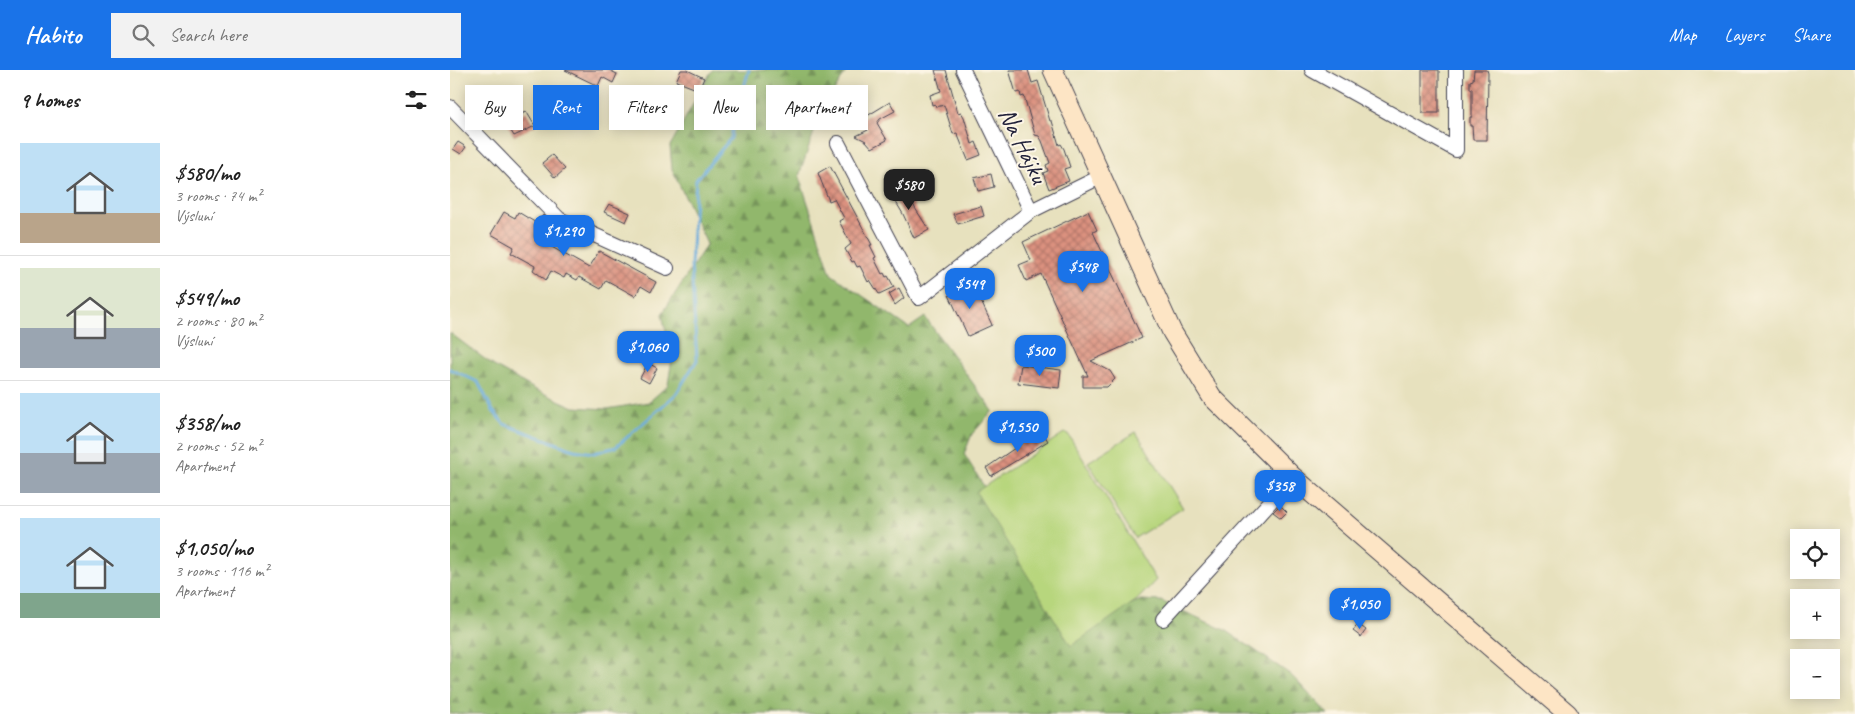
<!DOCTYPE html>
<html lang="en">
<head>
<meta charset="utf-8">
<style>
	:root { --surface:#fff; --page:#f2f2f2; --text:#222; --muted:#767676; --line:#e0e0e0; --accent:#1a73e8 }
	body { margin:0; font-family:Caveat,sans-serif; background:var(--page); color:var(--text); height:100vh; display:flex; flex-direction:column; font-size:19px; white-space:nowrap }
	* { box-sizing:border-box; margin:0 }
	p { font-size:16px; color:var(--muted) }
	.icon { flex:none; width:28px; height:28px; fill:none; stroke:currentColor; stroke-width:2; stroke-linecap:round; stroke-linejoin:round }
	.map { position:relative; flex:1; overflow:hidden }
	.side { display:flex; flex-direction:column; background:var(--surface); width:450px }
	.side>* { flex:none }
	.guide { position:absolute; left:15px; top:15px; width:475px; height:45px; display:flex; gap:10px }
	.tools { position:absolute; left:1340px; top:459px; display:grid; gap:10px }
	.tools a { display:grid; place-items:center; width:50px; height:50px; border-radius:0px; background:var(--surface); box-shadow:0 2px 12px #0003; font-size:25px }
	.price { position:absolute; translate:-50% -42px; padding:0 11px; border-radius:10px; background:var(--accent); color:#fff; font-size:16px; line-height:32px; filter:drop-shadow(0 1px 2px #0008) }
	.price::after { content:''; position:absolute; left:50%; top:30px; width:15px; height:11px; margin-left:-8px; background:inherit; clip-path:polygon(0 0,100% 0,50% 100%) }
	.price.on { background:#222; color:#fff }
	ul { padding:0; list-style:none }
	li { display:flex; align-items:center; gap:15px; height:125px; padding:0 20px }
	li+li { border-top:1px solid var(--line) }
	li span { display:grid; place-items:center; flex:none; width:140px; height:100px; border-radius:0px; color:#555 }
	li>.icon { margin-inline-start:auto }
	span .icon { width:60px; height:60px; fill:#fffc; stroke-width:1 }
	li b { font-size:21px }
	h2 { display:flex; justify-content:space-between; align-items:center; height:60px; padding:0 20px; font-size:21px }
	.tag { padding:0 18px; border-radius:0px; background:var(--surface); box-shadow:0 2px 12px #0003; font-size:18px; line-height:45px }
	.tag.on { background:var(--accent); color:#fff }
	header { display:flex; align-items:center; gap:30px; box-sizing:border-box; height:70px; padding:0 25px; background:var(--accent); color:#fff }
	header strong { font-size:24px }
	nav { display:flex; gap:28px; margin-inline-start:auto; font-size:18px }
	.search { width:350px; height:45px; background:var(--page); display:flex; align-items:center; gap:12px; box-sizing:border-box; padding:0 18px; border-radius:0px; color:var(--muted); font-size:19px }
	main { display:flex; flex:1; min-height:0 }
	.map>svg:first-child { display:block }
	.forest { fill:url(#forest-firs); stroke:#5a6c54 }
	.park { fill:#b7d67d; stroke:#6c7c5c }
	.lines { fill:none; stroke-linecap:round; stroke-linejoin:round }
	.stream { stroke:#64a9da; stroke-width:3 }
	.building { fill:url(#building-cross-hatch) }
	.street-casing { stroke:#403f4f; stroke-width:16 }
	.secondary-casing { stroke:#403f4f; stroke-width:21 }
	.street { stroke:#fff; stroke-width:14 }
	.secondary { stroke:#fde5c5; stroke-width:19 }
	.labels { text-anchor:middle; stroke-width:4; stroke-linejoin:round; paint-order:stroke }
	.street-label { font-size:25px; fill:#22223b; stroke:#fcf5e5 }
</style>
</head>
<body>
<header>
<strong>Habito</strong>
<div class="search"><svg class="icon" aria-label="search" viewBox="0 0 24 24"><circle cx="10" cy="10" r="6"/><path d="M15 15l6 6"/></svg>Search here</div>
<nav><a>Map</a><a>Layers</a><a>Share</a></nav>
</header>
<main>
<section class="side">
<h2>9 homes<svg class="icon" aria-label="filters" viewBox="0 0 24 24"><path d="M4 7h16M4 17h16"/><circle cx="9" cy="7" r="2"/><circle cx="15" cy="17" r="2"/></svg></h2>
<ul>
<li><span style="background:linear-gradient(#bfe0f5 70%,#b9a48a 0)"><svg class="icon" aria-label="home" viewBox="0 0 24 24"><path d="M3 11l9-7 9 7M6 9v11h12V9"/></svg></span><div><b>$580/mo</b><p>3 rooms · 74 m²</p><p>Výsluní</p></div></li>
<li><span style="background:linear-gradient(#dfe7d0 60%,#9aa5b1 0)"><svg class="icon" aria-label="home" viewBox="0 0 24 24"><path d="M3 11l9-7 9 7M6 9v11h12V9"/></svg></span><div><b>$549/mo</b><p>2 rooms · 80 m²</p><p>Výsluní</p></div></li>
<li><span style="background:linear-gradient(#bfe0f5 60%,#9aa5b1 0)"><svg class="icon" aria-label="home" viewBox="0 0 24 24"><path d="M3 11l9-7 9 7M6 9v11h12V9"/></svg></span><div><b>$358/mo</b><p>2 rooms · 52 m²</p><p>Apartment</p></div></li>
<li><span style="background:linear-gradient(#bfe0f5 75%,#7fa58c 0)"><svg class="icon" aria-label="home" viewBox="0 0 24 24"><path d="M3 11l9-7 9 7M6 9v11h12V9"/></svg></span><div><b>$1,050/mo</b><p>3 rooms · 116 m²</p><p>Apartment</p></div></li>
</ul>
</section>
<div class="map">
<svg width="1405" height="644" viewBox="0 0 1405 644">
	<defs>
		<pattern id="forest-firs" width="22" height="20" patternUnits="userSpaceOnUse" patternTransform="scale(1.25)"><rect width="22" height="20" fill="#91b76c"/><path d="M5 1l3.5 6h-7zM16 11l3.5 6h-7z" fill="#76945a"/></pattern>
		<pattern id="building-cross-hatch" width="8" height="8" patternUnits="userSpaceOnUse" patternTransform="scale(1.25)"><rect width="8" height="8" fill="#db917f"/><path d="M0 0l8 8M0 8l8-8" fill="none" stroke="#b17669"/></pattern>
	</defs>
	<rect width="100%" height="100%" fill="#fcf5e5"/>
	<filter id="ink" filterUnits="userSpaceOnUse"><feTurbulence type="fractalNoise" baseFrequency=".02" numOctaves="2"/><feDisplacementMap in="SourceGraphic" scale="10" xChannelSelector="R" yChannelSelector="G"/><feConvolveMatrix kernelMatrix="1 2 1 2 8 2 1 2 1" color-interpolation-filters="sRGB"/></filter>
	<filter id="wash" filterUnits="userSpaceOnUse"><feTurbulence type="fractalNoise" baseFrequency=".0096" numOctaves="4" result="noise"/><feDisplacementMap in="SourceGraphic" scale="20" xChannelSelector="R" yChannelSelector="G"/><feGaussianBlur stdDeviation="1.12" result="paint"/><feColorMatrix in="noise" values="0 0 0 0 0 0 0 0 0 0 0 0 0 0 0 0 0 1.4 0 .05"/><feComposite in="paint" operator="in"/></filter>
	<g filter="url(#wash)">
		<rect width="100%" height="100%" fill="#e7e1be"/>
		<path class="forest" d="M262 0H397L370 44 349 106 381 204 459 258 475 247 543 341 522 364 514 384 619 554 646 549 691 530 711 531 777 561 841 605 878 644H0V263L44 296 86 320 124 337 157 339 199 332 218 315 222 288 212 244 257 174 222 99 220 76Z"/>
		<path class="park" d="M686 362 733 438 685 468 638 392Z
			M614 363 618 364 706 510 687 530 621 576 526 422Z"/>
		<g class="lines">
			<path class="stream" d="M0 299 28 312 43 341 54 354 124 380 144 383 166 377 226 324 247 290 241 195 246 110 281 68 283 54 299 0"/>
		</g>
		<g id="blocks">
			<path class="building" d="M115 0H159L167 4 163 13 152 7 148 16Z
				M231 0H237L254 8 249 20 226 11Z
				M485 0H496L508 43 511 42 514 47 522 74 526 72 531 85 518 90 507 63 503 64 494 35 486 37 485 34 482 35 480 25 491 21Z
				M559 0H578L582 13 588 11 600 51H602L609 75 611 74 614 79 620 97 614 99 619 111 599 119 593 103 598 101 596 95 600 93 592 71 589 66 585 65 574 26 571 27 570 22 566 23Z
				M972 0H989V43H972Z
				M1024 0H1037L1038 3 1037 70H1023L1022 56H1020V47H1022V19H1020V11L1023 10Z
				M440 32 445 41 430 49 427 53 437 70 422 78 416 71 406 66 418 60 412 49Z
				M76 41 85 56 64 66 58 56Z
				M8 72 16 77 11 84 3 79Z
				M102 85 115 99 105 108 92 93Z
				M380 96 422 175H420L426 187 424 188 432 204 434 203 436 207 438 206 444 217 429 224 420 210 418 212 410 196 407 197 404 191 402 192 395 179 401 174 389 151 394 148 384 129 379 131 368 103Z
				M541 104 544 117 528 121 524 108Z
				M455 114 465 138 479 160 464 168 453 144 440 122Z
				M159 134 180 143 176 152 154 142Z
				M531 136 534 146 508 154 503 144Z
				M638 141 647 160 643 162 692 268 641 291 660 301 665 309 657 317H633V306H638L591 204 576 211 569 195 581 190 573 172Z
				M54 142 65 148 68 142 88 154 93 145 101 154 91 171 139 198 149 181 206 212 201 222 191 216 185 226 156 210 151 219 129 207 127 210 116 204 114 208 101 201 96 210 83 200 85 196 61 183 64 177 41 164Z
				M523 214 542 255 518 266 499 225Z
				M449 218 454 228 445 235 439 224Z
				M198 293 207 298 199 313 190 308Z
				M571 295 611 300 609 318 568 313Z
				M591 360 598 371 541 406 536 398Z
				M830 435 837 442 831 448 823 442Z
				M908 554 916 560 911 567 903 561Z"/>
		</g>
	</g>
	<g filter="url(#ink)">
		<use href="#blocks" fill-opacity="0" stroke="#403f4f" stroke-width="1"/>
		<g class="lines">
			<defs>
				<path id="street" d="M513 0 581 141
					M862 0 1006 80V0
					M0 37 109 149 217 198
					M388 73 469 228 581 141 652 106
					M713 549 843 407"/>
				<path id="secondary" d="M603 0 722 262 762 327 843 407 1118 644"/>
			</defs>
			<use href="#street" class="street-casing"/>
			<use href="#secondary" class="secondary-casing"/>
			<use href="#street" class="street"/>
			<use href="#secondary" class="secondary"/>
		</g>
	</g>
	<g class="labels">
		<g class="street-label">
			<text transform="translate(574 75) rotate(64)" y="9">Na Hájku</text>
		</g>
	</g>
</svg>
<div class="tools">
<a><svg class="icon" aria-label="locate" viewBox="0 0 24 24"><circle cx="12" cy="12" r="6"/><path d="M12 2v4M12 18v4M2 12h4M18 12h4"/></svg></a>
<a>+</a>
<a>−</a>
</div>
<b class="price on" style="left:459px;top:141px">$580</b>
<b class="price" style="left:114px;top:187px">$1,290</b>
<b class="price" style="left:633px;top:223px">$548</b>
<b class="price" style="left:520px;top:240px">$549</b>
<b class="price" style="left:198px;top:303px">$1,060</b>
<b class="price" style="left:590px;top:307px">$500</b>
<b class="price" style="left:568px;top:383px">$1,550</b>
<b class="price" style="left:830px;top:442px">$358</b>
<b class="price" style="left:910px;top:560px">$1,050</b>
<div class="guide">
<a class="tag">Buy</a>
<a class="tag on">Rent</a>
<a class="tag">Filters</a>
<a class="tag">New</a>
<a class="tag">Apartment</a>
</div>
</div>
</main>
</body>
</html>
